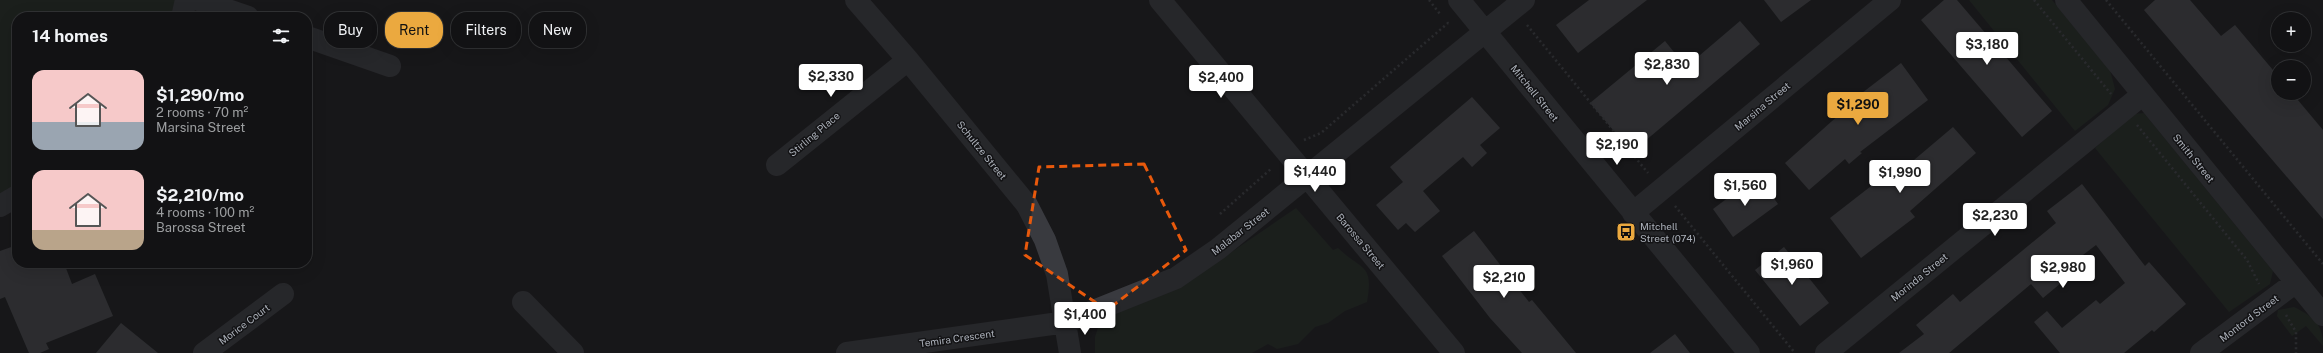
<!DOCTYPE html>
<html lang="en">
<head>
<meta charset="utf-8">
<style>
	:root { --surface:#121214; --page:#1f2022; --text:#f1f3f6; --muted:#9c9ea0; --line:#313234; --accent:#eba93f }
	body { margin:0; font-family:"Public Sans",sans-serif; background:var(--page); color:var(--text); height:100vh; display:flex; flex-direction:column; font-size:15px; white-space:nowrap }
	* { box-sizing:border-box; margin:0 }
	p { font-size:13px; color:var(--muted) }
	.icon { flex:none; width:22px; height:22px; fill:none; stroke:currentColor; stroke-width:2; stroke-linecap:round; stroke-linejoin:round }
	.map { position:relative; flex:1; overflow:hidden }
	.details { position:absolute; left:12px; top:12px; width:300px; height:256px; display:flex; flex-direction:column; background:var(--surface); border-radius:16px; box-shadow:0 4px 16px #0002,0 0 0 1px var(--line) }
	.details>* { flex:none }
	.hud { position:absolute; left:324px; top:12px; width:380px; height:36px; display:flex; gap:8px }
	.tools { position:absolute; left:2271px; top:12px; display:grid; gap:8px }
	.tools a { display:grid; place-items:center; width:40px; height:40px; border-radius:50%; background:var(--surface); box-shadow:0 4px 16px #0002,0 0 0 1px var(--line); font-size:20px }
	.price { position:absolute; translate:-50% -34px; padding:0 9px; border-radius:4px; background:#fff; color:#222; font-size:13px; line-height:26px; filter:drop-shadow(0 1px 2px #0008) }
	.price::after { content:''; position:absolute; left:50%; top:24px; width:12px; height:9px; margin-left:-6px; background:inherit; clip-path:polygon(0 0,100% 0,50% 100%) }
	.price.active { background:var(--accent); color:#111 }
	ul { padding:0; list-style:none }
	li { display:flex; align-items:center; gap:12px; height:100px; padding:0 20px }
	li span { display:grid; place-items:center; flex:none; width:112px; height:80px; border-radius:12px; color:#555 }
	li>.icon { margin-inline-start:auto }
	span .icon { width:48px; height:48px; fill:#fffc; stroke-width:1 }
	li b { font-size:17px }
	h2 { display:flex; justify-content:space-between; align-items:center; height:48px; padding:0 20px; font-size:17px }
	.tag { padding:0 14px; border-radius:16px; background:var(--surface); box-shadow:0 4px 16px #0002,0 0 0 1px var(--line); font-size:14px; line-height:36px }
	.tag.active { background:var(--accent); color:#111 }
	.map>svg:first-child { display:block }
	.green { fill:#202821 }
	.building { fill:#45464a }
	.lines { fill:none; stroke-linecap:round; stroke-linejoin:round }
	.path { stroke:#3f4146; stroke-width:2.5; stroke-dasharray:2 3; stroke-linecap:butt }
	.minor { stroke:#393a3f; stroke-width:22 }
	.marked { fill:none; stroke:#e8590c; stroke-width:3; stroke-dasharray:8 5; stroke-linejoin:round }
	.labels { text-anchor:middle; stroke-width:3; stroke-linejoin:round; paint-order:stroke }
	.street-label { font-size:10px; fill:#abb0b9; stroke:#131315 }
	.poi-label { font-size:10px; fill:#abb0b9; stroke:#131315; text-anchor:start }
</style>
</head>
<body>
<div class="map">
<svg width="2323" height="353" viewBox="0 0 2323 353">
	<rect width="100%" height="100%" fill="#18181a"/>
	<path class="green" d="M0 0H176L170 17H17V187L0 194Z
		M1969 0H2052L2110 70 2115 89 2108 105 2075 131Z
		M2144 113 2273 271 2270 284 2229 312 2095 148 2133 114Z
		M1296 208 1333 250 1338 248C1362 271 1374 263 1367 302L1345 311 1328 323 1315 327 1298 344 1277 349 1268 344 1252 353H1095V337L1101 319 1179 288Z
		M2294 307C2314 317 2323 324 2323 346L2306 326 2292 336 2277 316 2278 310Z"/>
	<path class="building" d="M1589 0H1647L1578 53 1556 25Z
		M1764 0H1811L1781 22Z
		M1944 0H1957L2052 111 2022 137 1921 20Z
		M2155 0H2190L2221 36 2235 25 2278 76V93H2292L2323 130V219L2144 10Z
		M1740 21 1760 44 1632 152 1590 103 1665 41 1686 67Z
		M1901 63 1928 100 1860 152 1862 153 1849 164 1845 159 1809 190 1785 163 1850 105 1849 103Z
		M1472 97 1500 128 1480 145 1487 153 1472 167 1463 157 1423 191 1440 211 1415 232 1406 223 1398 230 1376 205 1403 182 1390 167Z
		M1953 127 1976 153 1910 211 1915 217 1861 258 1830 218 1884 176 1888 182Z
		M1753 179H1760L1778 204 1733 237 1713 209Z
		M2082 184 2145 266 2149 262 2186 304 2154 332 2152 330 2124 353H2060L2034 322 2047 311 2062 328 2096 300 2100 304 2125 283 2096 245 2062 271 2067 278 2043 298 2031 284 1949 353H1899L1924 334 1916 325 1953 294 1960 302 2056 223 2047 211Z
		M1474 231 1529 302 1532 300 1576 353H1522L1490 318 1442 256Z
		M17 245V263H64L72 284 95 274 113 316 46 343 49 349 40 353H29L5 297 0 299V251Z
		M1784 247 1829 303 1800 326 1755 270Z
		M121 323 158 353H96Z
		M1675 334 1690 353H1650Z"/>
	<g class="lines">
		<path class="path" d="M1429 0 1440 14
			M2034 0 2111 94
			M2106 0 2323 264
			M1527 25 1648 173
			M2137 125 2247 260 2259 284
			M1304 140 1321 133 1448 23 1451 24
			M1675 206 1795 353
			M1220 214 1272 168
			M2286 315 2296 332V353"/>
		<path class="minor" d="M199 0 248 17
			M856 0 908 60 1027 205 1045 240 1057 274 1070 353
			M1160 0 1454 353
			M1459 0 1749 353
			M2066 0 2323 315
			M182 17 186 0
			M307 37 390 66
			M777 165 908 60
			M0 206 17 196
			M1633 213 1890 0
			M523 302 573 353
			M204 353 283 294
			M847 353 1066 322 1176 278 1218 249 1524 0
			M1826 353 2142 95
			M2201 353 2296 282"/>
	</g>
	<path d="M0 0H2323V353H0ZM1144 164 1186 250 1107 310 1025 255 1039 167Z" fill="#18181a" fill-opacity=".55" fill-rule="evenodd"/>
	<path class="marked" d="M1144 164 1186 250 1107 310 1025 255 1039 167Z"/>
	<defs>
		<symbol id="bus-square" viewBox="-11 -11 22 22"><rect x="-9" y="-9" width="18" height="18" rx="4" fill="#eba93f" stroke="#131315"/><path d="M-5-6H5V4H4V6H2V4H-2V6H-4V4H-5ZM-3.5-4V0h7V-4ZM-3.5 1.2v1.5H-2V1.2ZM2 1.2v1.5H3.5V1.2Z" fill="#111"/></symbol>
	</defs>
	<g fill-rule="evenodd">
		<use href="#bus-square" x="1615" y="221" width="22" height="22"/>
	</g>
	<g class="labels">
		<g class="street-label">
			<text transform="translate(1535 93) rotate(51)" y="4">Mitchell Street</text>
			<text transform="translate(1762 106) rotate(-40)" y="4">Marsina Street</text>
			<text transform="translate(814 134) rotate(-40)" y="4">Stirling Place</text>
			<text transform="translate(982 150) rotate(51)" y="4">Schultze Street</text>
			<text transform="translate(2194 158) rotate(51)" y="4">Smith Street</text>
			<text transform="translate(1240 231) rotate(-38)" y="4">Malabar Street</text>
			<text transform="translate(1361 241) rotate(50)" y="4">Barossa Street</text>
			<text transform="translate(1919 277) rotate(-39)" y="4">Morinda Street</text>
			<text transform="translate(2249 318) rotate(-37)" y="4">Montord Street</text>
			<text transform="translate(244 324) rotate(-37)" y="4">Morice Court</text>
			<text transform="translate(957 338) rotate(-8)" y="4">Temira Crescent</text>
		</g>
		<g class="poi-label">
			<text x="1640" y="230">Mitchell<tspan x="1640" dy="12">Street (074)</tspan></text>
		</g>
	</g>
</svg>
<div class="tools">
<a>+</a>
<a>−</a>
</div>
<b class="price" style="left:1987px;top:66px">$3,180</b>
<b class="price" style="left:1667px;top:86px">$2,830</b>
<b class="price" style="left:831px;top:98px">$2,330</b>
<b class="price" style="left:1221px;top:99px">$2,400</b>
<b class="price active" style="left:1858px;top:126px">$1,290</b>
<b class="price" style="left:1617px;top:166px">$2,190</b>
<b class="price" style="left:1315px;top:193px">$1,440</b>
<b class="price" style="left:1900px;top:194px">$1,990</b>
<b class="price" style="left:1745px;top:207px">$1,560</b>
<b class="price" style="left:1995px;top:237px">$2,230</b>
<b class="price" style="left:1792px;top:286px">$1,960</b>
<b class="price" style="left:2063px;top:289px">$2,980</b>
<b class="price" style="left:1504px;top:299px">$2,210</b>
<b class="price" style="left:1085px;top:336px">$1,400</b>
<div class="hud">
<a class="tag">Buy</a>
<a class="tag active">Rent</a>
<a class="tag">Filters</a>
<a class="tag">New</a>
</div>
<section class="details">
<h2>14 homes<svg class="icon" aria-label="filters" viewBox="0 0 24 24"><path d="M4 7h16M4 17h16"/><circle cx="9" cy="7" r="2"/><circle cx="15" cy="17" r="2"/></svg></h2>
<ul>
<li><span style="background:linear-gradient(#f6c9c9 65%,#9aa5b1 0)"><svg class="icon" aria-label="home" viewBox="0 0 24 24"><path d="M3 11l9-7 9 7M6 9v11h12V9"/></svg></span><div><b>$1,290/mo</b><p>2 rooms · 70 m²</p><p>Marsina Street</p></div></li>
<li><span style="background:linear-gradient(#f6c9c9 75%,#b9a48a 0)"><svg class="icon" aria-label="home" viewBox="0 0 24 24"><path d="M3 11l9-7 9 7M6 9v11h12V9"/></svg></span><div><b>$2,210/mo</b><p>4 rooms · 100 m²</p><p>Barossa Street</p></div></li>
</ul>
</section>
</div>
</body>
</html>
